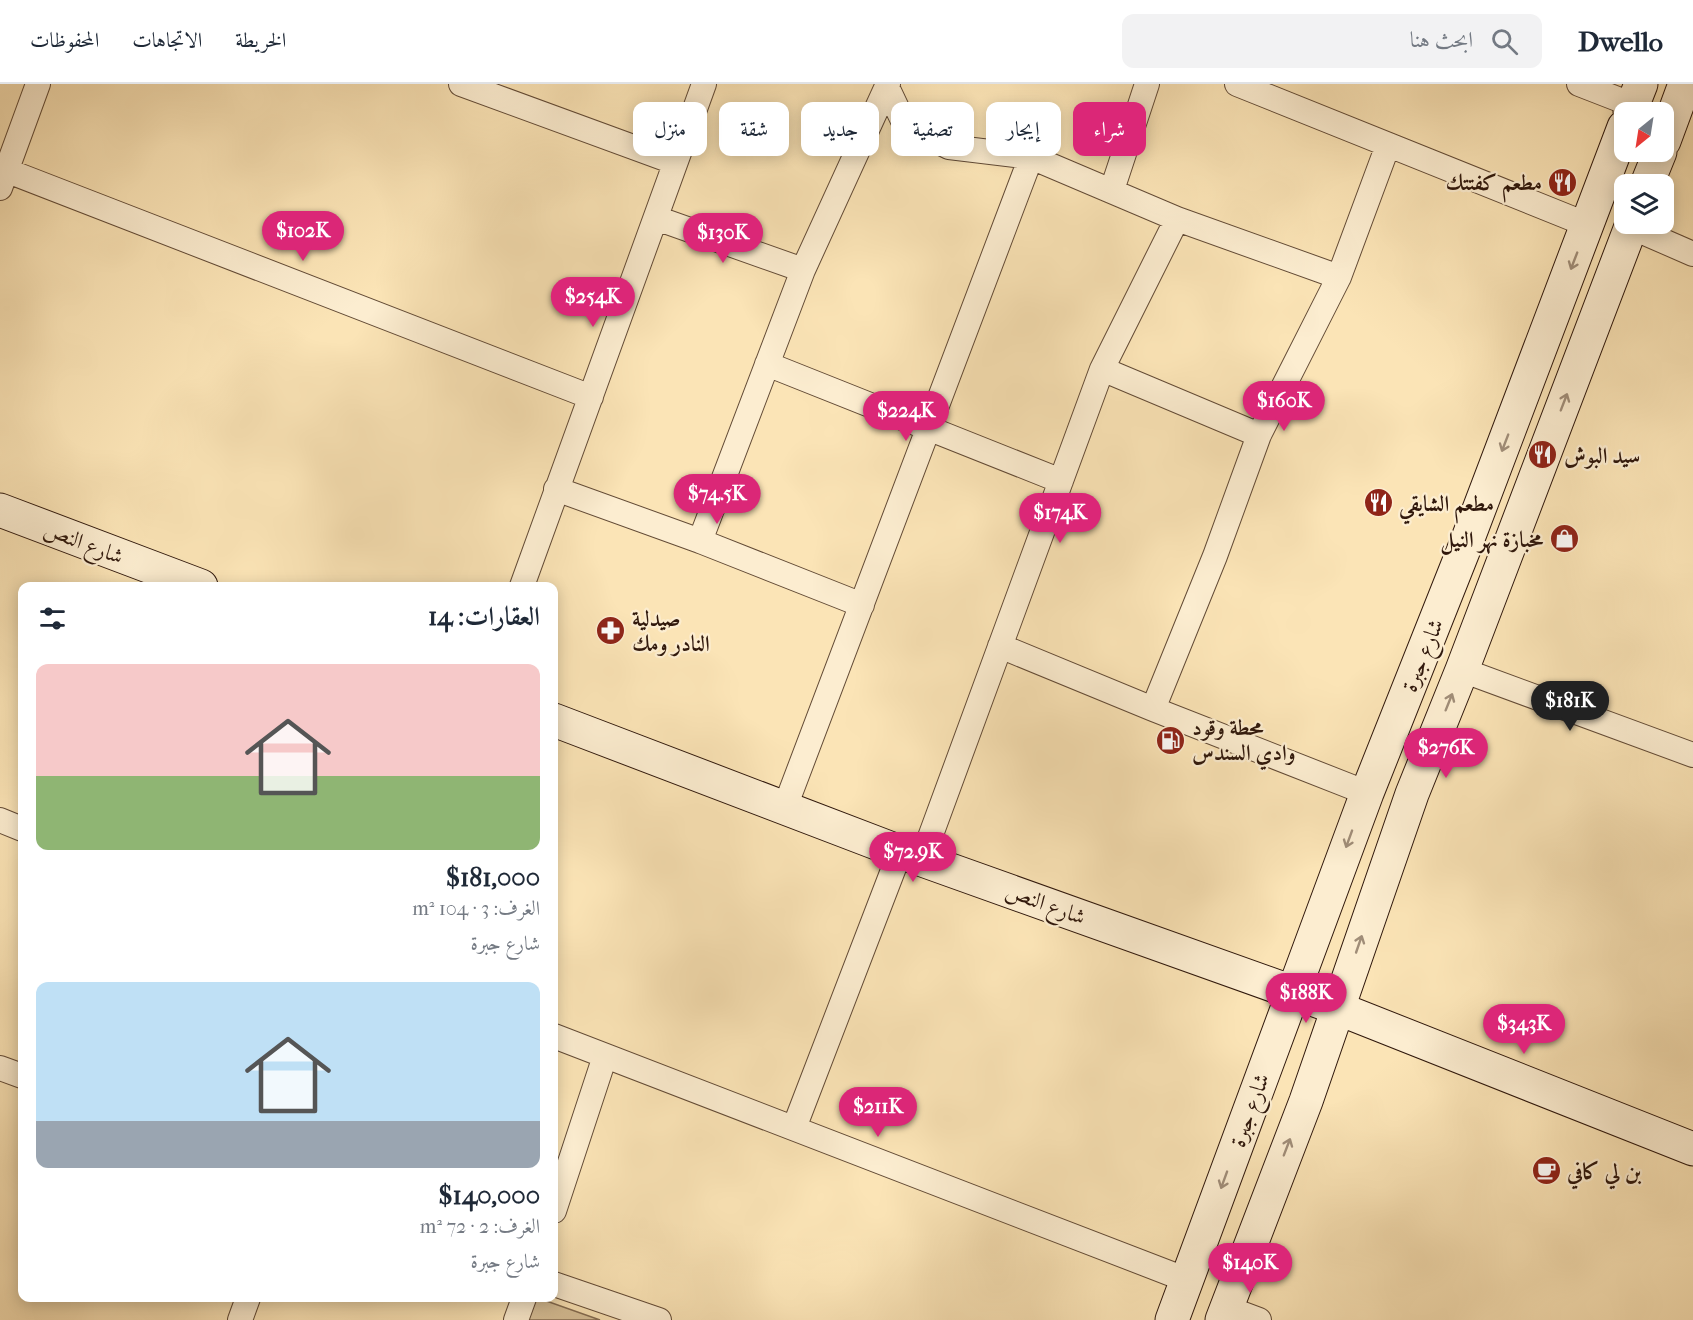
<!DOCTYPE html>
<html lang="ar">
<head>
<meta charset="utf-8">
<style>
	:root { --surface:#fff; --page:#f2f2f3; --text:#1f2937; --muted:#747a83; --line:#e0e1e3; --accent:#db2777 }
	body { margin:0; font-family:"IM FELL French Canon",Amiri,serif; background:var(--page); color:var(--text); direction:rtl; height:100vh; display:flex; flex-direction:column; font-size:22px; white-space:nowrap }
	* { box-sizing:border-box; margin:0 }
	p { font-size:20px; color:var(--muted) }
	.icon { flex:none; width:33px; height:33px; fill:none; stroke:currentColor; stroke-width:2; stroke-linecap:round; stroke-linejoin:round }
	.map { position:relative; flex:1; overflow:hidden; direction:ltr }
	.panel { position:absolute; left:18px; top:498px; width:540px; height:720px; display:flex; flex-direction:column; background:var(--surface); border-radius:12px; box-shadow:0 3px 15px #0003; direction:rtl }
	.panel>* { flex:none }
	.top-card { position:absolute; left:576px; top:18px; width:570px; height:54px; direction:rtl; display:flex; gap:12px }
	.needle { width:39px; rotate:210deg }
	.controls { position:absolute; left:1614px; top:18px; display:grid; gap:12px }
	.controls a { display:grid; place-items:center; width:60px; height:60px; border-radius:12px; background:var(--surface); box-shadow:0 3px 15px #0003; font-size:30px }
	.price { position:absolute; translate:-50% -51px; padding:0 14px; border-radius:21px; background:var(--accent); color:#fff; font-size:20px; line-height:39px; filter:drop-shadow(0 2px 3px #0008) }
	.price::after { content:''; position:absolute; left:50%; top:36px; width:18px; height:14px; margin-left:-9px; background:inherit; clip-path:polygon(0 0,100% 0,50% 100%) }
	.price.active { background:#222; color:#fff }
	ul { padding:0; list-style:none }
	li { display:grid; align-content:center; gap:12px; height:318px; padding:0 18px }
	li span { display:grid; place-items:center; height:186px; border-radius:12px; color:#555 }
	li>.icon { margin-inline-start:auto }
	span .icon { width:108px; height:108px; fill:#fffc; stroke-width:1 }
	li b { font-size:26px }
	h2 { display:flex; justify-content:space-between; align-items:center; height:72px; padding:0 18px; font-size:26px }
	.chip { padding:0 21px; border-radius:12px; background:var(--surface); box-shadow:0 3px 15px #0003; font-size:21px; line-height:54px }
	.chip.active { background:var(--accent); color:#fff }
	header { display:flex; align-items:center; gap:36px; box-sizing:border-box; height:84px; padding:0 30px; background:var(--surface); border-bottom:2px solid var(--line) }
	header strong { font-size:28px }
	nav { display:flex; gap:33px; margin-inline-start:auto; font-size:21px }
	.search { width:420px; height:54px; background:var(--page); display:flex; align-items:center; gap:15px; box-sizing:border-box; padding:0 21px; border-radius:12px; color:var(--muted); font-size:22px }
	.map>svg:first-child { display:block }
	.green { fill:#d8c199; stroke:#846c52; stroke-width:1.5 }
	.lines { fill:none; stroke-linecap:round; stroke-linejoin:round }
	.street-casing { stroke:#634b36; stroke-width:26 }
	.secondary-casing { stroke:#30180c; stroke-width:35 }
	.street { stroke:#fcedd0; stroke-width:24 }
	.secondary { stroke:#fcedd0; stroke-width:33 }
	.oneway { stroke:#a08d78 }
	.labels { text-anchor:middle; stroke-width:4.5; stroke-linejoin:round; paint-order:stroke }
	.poi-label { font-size:22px; font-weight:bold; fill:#30180c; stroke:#fcedd0; text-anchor:start }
	.street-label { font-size:22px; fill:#30180c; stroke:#fcedd0 }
</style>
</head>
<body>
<header>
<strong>Dwello</strong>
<div class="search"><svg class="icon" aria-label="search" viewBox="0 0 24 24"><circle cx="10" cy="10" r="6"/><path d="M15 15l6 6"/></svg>ابحث هنا</div>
<nav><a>الخريطة</a><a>الاتجاهات</a><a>المحفوظات</a></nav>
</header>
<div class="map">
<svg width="1693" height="1236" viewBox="0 0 1693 1236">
	<rect width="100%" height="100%" fill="#fbe4b6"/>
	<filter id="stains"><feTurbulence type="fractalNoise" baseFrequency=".00333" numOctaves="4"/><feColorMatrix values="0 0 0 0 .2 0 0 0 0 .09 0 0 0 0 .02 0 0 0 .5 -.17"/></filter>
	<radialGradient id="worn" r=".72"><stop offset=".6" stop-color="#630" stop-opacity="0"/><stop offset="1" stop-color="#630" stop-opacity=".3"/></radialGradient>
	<path class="green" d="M532 1214H538L600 1236H524Z"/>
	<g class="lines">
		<defs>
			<path id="street" d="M461 0 674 78
				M1237 0 1588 141
				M1579 0 1633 21
				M887 3 905 41 949 63 1031 73 1177 135 1339 193
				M0 84 591 313
				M0 104 38 0
				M1112 106 1147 0
				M656 134 803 186
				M1631 143 1693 170
				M767 280 1061 397
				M1102 285 1259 351
				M556 405 700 457 862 521
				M700 457 803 186 888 0
				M522 502 704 0
				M1000 562 1153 625 1367 709
				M1462 586 1693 671
				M1153 625 1215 472 1259 351 1339 193 1388 61
				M785 723 1031 73
				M0 736 22 745
				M922 775 1102 285 1177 135
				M554 952 1187 1196
				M0 984 22 992
				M794 1044 900 768
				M554 1127 605 972
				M554 1200 659 1236
				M1227 1224 1259 1236
				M240 1236 248 1214
				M516 1236 524 1214"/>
			<path id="secondary" d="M1630 28 1641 0
				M1664 57 1685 0
				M1647 100 1660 68
				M0 426 201 502
				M554 636 900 768 1337 924 1693 1065
				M1172 1236 1367 709 1464 465 1624 43
				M1222 1236 1306 1017 1412 710 1462 586 1632 140"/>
		</defs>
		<use href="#street" class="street-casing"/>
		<use href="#secondary" class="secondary-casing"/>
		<use href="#street" class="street"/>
		<use href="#secondary" class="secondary"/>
	</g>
	<defs><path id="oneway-shaft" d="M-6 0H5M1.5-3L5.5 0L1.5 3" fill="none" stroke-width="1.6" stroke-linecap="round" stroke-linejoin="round" transform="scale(1.5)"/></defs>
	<g class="oneway">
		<use href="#oneway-shaft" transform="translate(1574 177) rotate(111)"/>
		<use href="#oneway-shaft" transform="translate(1564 318) rotate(-69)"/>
		<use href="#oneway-shaft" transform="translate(1505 359) rotate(111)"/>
		<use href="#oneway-shaft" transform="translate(1449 618) rotate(-68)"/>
		<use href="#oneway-shaft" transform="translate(1349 755) rotate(110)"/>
		<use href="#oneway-shaft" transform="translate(1359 860) rotate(-71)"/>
		<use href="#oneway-shaft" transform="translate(1287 1063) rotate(-69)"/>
		<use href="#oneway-shaft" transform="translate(1224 1096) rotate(110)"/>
	</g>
	<defs>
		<symbol id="restaurant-disc" viewBox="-11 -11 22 22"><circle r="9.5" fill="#8f2418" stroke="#fcedd0"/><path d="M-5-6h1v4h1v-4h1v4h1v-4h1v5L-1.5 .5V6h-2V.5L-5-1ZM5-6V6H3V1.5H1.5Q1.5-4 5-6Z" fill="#fff"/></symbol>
		<symbol id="shop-disc" viewBox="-11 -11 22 22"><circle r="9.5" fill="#8f2418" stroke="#fcedd0"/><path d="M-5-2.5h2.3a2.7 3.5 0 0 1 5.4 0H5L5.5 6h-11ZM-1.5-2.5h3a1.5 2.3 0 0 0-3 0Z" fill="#fff"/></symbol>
		<symbol id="pharmacy-disc" viewBox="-11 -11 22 22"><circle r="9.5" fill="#8f2418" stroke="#fcedd0"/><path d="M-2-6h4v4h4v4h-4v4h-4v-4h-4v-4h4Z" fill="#fff"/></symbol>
		<symbol id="fuel-disc" viewBox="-11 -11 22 22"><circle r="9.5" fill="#8f2418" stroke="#fcedd0"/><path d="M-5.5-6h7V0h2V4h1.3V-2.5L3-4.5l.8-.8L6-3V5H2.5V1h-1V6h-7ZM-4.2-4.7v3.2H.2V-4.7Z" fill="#fff"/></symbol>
		<symbol id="cafe-disc" viewBox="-11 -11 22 22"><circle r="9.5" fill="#8f2418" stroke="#fcedd0"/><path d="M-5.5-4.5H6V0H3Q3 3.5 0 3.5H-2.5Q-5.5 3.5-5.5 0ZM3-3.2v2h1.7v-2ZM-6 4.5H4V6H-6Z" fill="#fff"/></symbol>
	</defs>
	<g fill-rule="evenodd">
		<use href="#restaurant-disc" x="1546" y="82" width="33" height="33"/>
		<use href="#restaurant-disc" x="1526" y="354" width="33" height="33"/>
		<use href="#restaurant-disc" x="1362" y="402" width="33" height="33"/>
		<use href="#shop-disc" x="1548" y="438" width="33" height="33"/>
		<use href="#pharmacy-disc" x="594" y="530" width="33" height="33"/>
		<use href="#fuel-disc" x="1154" y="640" width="33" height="33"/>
		<use href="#cafe-disc" x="1530" y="1070" width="33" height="33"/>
	</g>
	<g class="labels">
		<g class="poi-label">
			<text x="1542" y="106" text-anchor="end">مطعم كفتتك</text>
			<text x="1564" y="379">سيد البوش</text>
			<text x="1399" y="427">مطعم الشايقي</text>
			<text x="1543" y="463" text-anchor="end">مخبازة نهر النيل</text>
			<text x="632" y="542">صيدلية<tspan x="632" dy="25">النادر ومك</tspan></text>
			<text x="1192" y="651">محطة وقود<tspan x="1192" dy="25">وادي السندس</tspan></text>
			<text x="1567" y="1095">بن لي كافي</text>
		</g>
		<g class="street-label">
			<text transform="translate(84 458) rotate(21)" y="8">شارع النص</text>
			<text transform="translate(1422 571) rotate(-68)" y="8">شارع جبرة</text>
			<text transform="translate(1046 819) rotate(20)" y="8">شارع النص</text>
			<text transform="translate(1249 1026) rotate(-70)" y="8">شارع جبرة</text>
		</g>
	</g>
	<rect width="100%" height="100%" filter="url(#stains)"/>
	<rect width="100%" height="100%" fill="url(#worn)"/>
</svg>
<div class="controls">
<a><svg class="needle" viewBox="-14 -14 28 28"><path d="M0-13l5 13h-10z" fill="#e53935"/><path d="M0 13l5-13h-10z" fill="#747a83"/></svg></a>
<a><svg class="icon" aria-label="layers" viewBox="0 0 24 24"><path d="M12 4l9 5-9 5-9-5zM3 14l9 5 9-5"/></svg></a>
</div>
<b class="price" style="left:303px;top:178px">$102K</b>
<b class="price" style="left:723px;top:180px">$130K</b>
<b class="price" style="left:593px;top:244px">$254K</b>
<b class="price" style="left:1284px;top:348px">$160K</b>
<b class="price" style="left:906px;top:358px">$224K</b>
<b class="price" style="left:717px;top:441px">$74.5K</b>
<b class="price" style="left:1060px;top:460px">$174K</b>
<b class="price active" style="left:1570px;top:648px">$181K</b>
<b class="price" style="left:1446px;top:695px">$276K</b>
<b class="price" style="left:913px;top:799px">$72.9K</b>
<b class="price" style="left:1306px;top:940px">$188K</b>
<b class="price" style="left:1524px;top:971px">$343K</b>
<b class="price" style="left:878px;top:1054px">$211K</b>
<b class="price" style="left:1250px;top:1210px">$140K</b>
<div class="top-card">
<a class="chip active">شراء</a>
<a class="chip">إيجار</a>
<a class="chip">تصفية</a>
<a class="chip">جديد</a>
<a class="chip">شقة</a>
<a class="chip">منزل</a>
</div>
<section class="panel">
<h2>العقارات: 14<svg class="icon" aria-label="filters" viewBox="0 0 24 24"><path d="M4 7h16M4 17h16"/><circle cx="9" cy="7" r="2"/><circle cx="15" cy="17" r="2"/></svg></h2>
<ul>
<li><span style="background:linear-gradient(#f6c9c9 60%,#8fb573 0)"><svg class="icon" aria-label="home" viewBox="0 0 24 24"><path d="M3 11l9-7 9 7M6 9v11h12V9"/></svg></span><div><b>$181,000</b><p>الغرف: 3 · 104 m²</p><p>شارع جبرة</p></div></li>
<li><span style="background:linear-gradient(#bfe0f5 75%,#9aa5b1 0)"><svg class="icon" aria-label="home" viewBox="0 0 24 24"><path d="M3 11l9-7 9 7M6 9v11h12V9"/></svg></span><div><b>$140,000</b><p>الغرف: 2 · 72 m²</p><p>شارع جبرة</p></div></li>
</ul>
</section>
</div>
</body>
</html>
